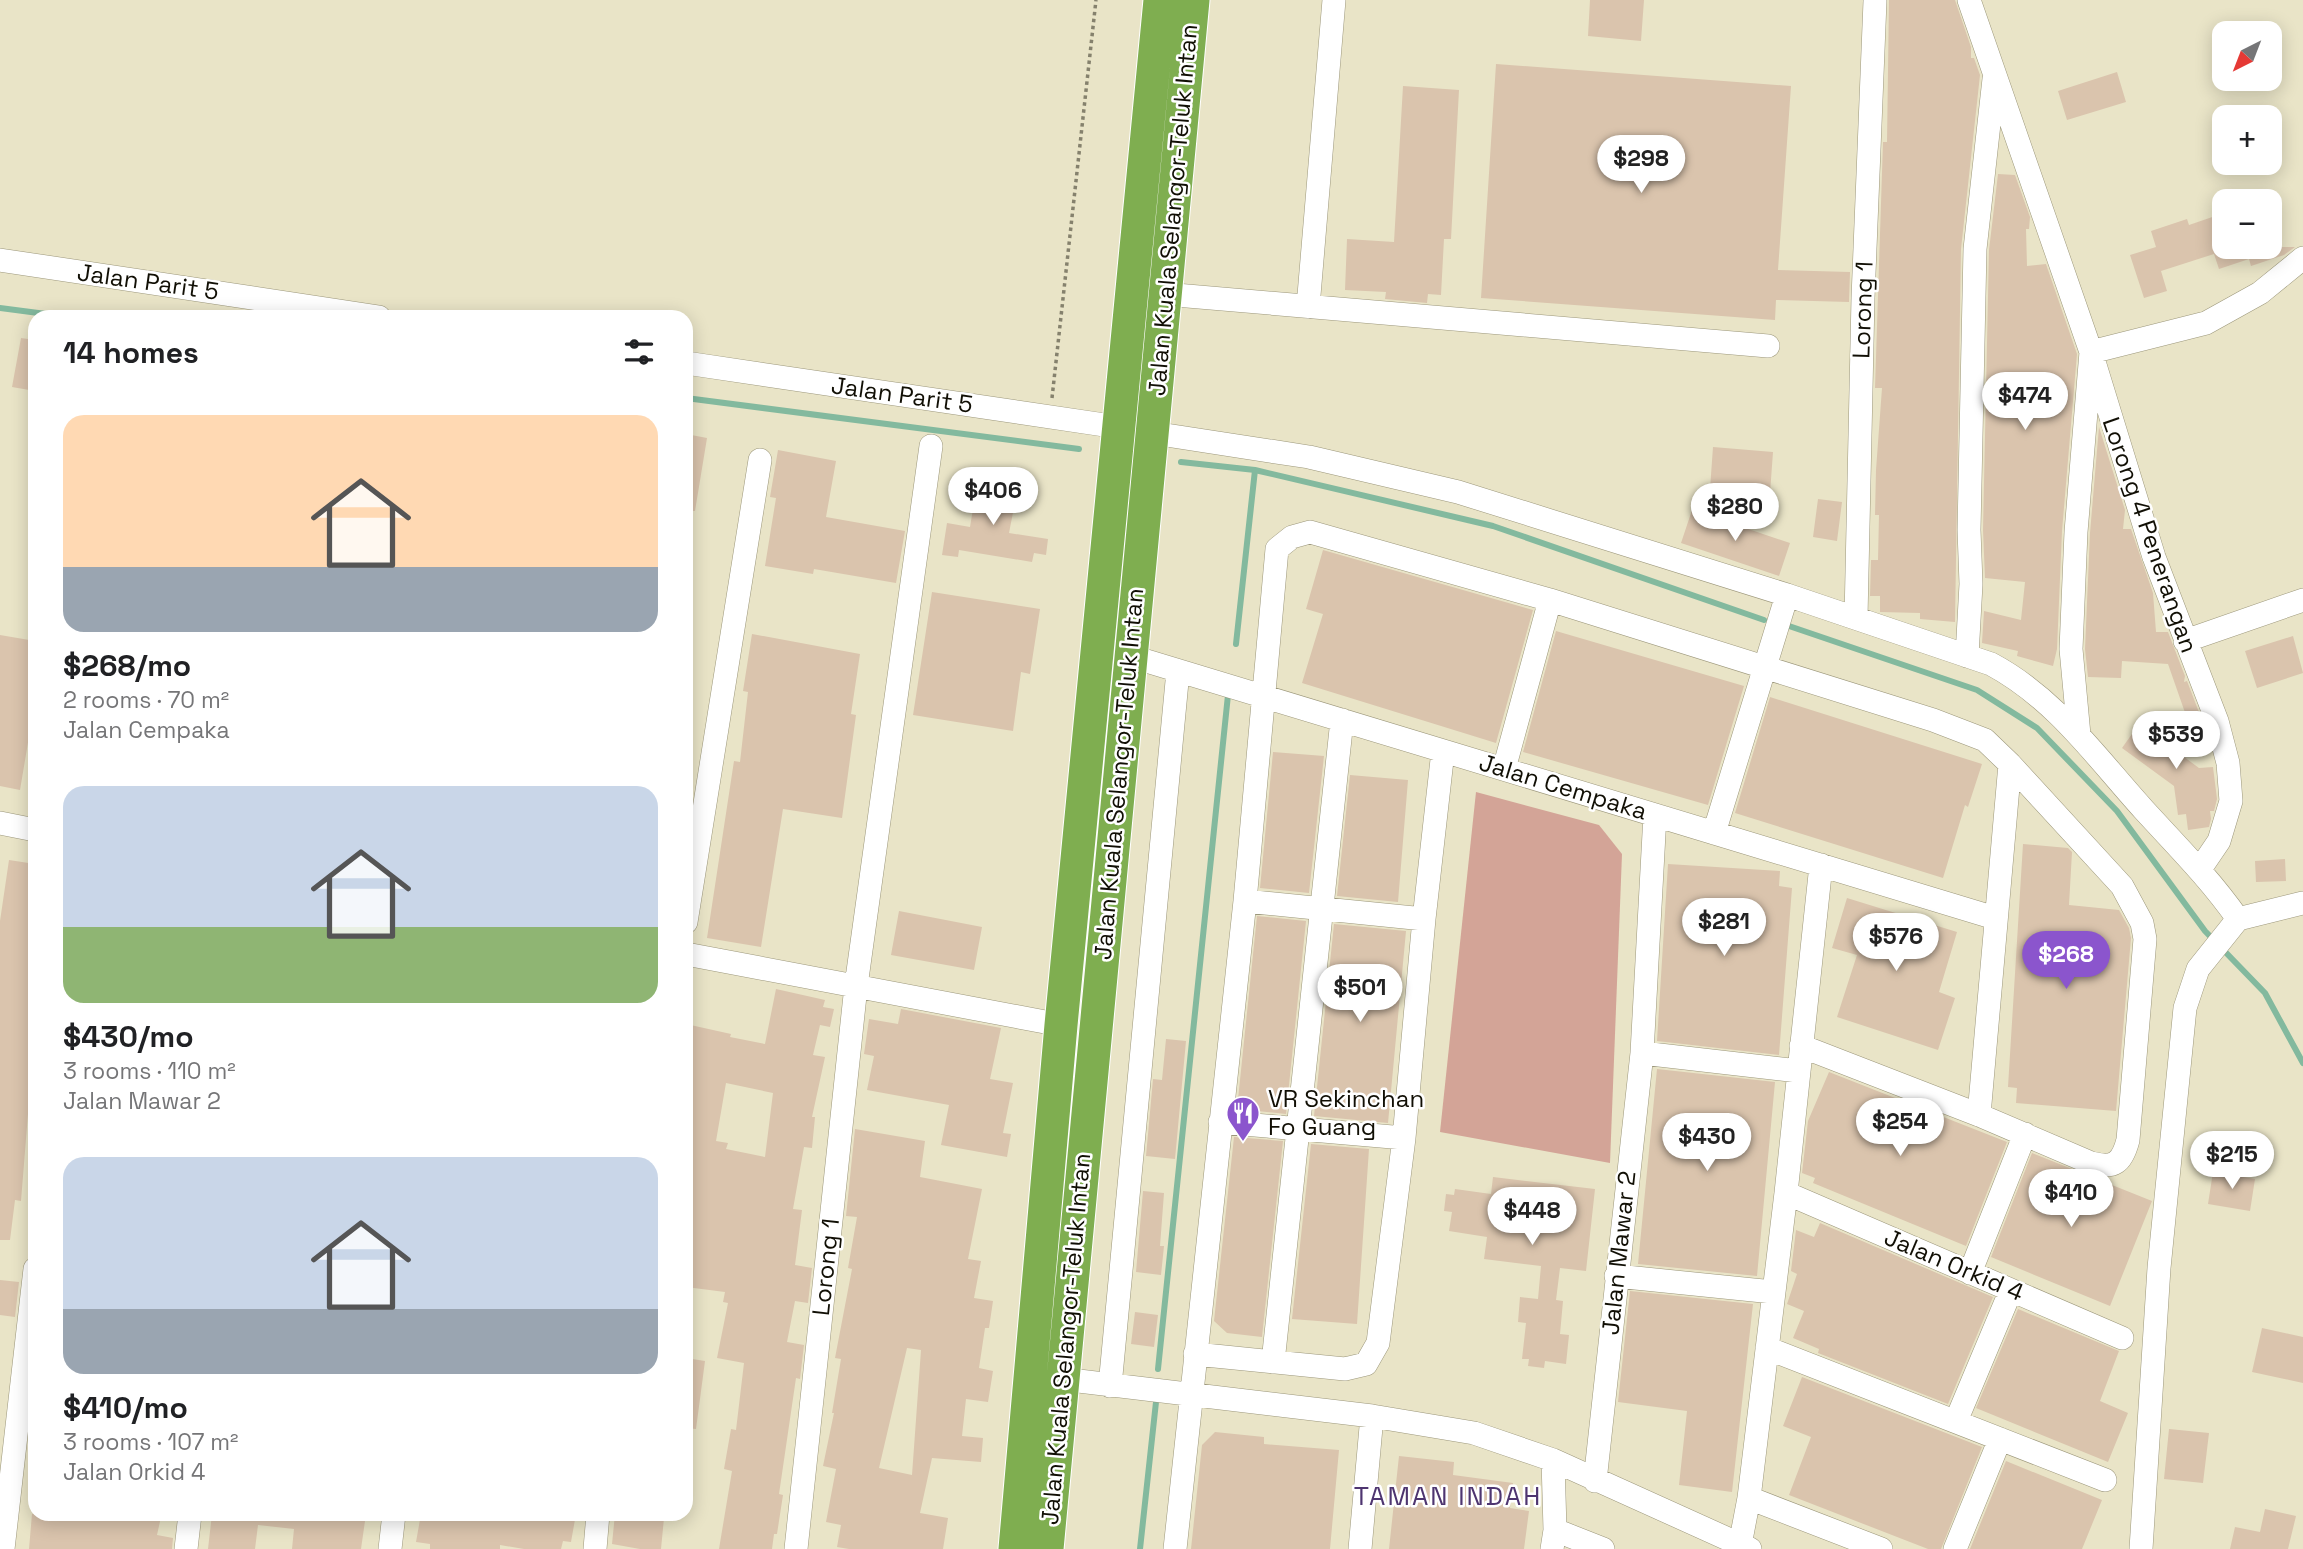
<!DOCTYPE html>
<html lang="en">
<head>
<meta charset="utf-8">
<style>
	:root { --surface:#fff; --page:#f6f6f6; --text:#202124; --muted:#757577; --accent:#8b55cd }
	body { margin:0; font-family:"Space Grotesk",sans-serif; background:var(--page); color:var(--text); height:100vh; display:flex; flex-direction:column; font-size:26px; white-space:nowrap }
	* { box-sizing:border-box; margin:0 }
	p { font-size:23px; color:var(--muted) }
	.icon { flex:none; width:38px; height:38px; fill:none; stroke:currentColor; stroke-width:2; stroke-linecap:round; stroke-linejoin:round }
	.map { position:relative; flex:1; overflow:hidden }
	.panel { position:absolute; left:28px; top:310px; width:665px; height:1211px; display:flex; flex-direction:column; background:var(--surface); border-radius:21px; box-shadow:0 4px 18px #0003 }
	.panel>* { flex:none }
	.needle { width:46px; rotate:222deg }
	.tools { position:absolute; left:2212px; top:21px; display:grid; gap:14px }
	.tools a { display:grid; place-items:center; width:70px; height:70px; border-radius:14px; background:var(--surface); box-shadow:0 4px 18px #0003; font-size:35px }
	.price { position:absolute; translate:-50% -60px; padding:0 16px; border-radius:24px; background:#fff; color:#222; font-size:23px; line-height:46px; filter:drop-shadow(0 2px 4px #0008) }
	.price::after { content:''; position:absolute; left:50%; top:42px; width:21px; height:16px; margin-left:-10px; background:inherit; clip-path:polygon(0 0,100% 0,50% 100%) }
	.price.selected { background:var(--accent); color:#fff }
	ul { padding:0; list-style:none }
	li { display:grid; align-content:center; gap:14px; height:371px; padding:0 35px }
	li span { display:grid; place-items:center; height:217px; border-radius:21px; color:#555 }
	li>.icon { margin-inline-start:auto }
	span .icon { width:126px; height:126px; fill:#fffc; stroke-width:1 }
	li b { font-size:30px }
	h2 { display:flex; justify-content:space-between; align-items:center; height:84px; padding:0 35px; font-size:30px }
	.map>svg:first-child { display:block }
	.green { fill:#d3a497 }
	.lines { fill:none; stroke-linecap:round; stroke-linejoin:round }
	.stream { stroke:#83b99e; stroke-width:6 }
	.building { fill:#dac4ad; fill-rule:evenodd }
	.minor-casing { stroke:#9c977b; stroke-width:24 }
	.highway-casing { stroke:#fff; stroke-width:35 }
	.path { stroke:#85816d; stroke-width:3.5; stroke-dasharray:3.5 3.5; stroke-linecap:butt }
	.minor { stroke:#fff; stroke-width:23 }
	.highway { stroke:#7fae50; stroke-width:33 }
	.labels { text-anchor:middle; stroke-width:5; stroke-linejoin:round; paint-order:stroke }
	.street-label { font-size:24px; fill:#110f05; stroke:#fff }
	.poi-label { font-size:24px; fill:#110f05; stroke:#fff; text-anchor:start }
	.neighbourhood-label { font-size:26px; letter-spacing:2px; fill:#4e3570; stroke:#fff }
</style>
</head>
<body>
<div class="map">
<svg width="2303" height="1549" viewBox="0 0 2303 1549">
	<rect width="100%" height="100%" fill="#e9e4c7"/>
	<path class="green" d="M1476 792 1599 825 1622 854 1610 1163 1440 1132Z"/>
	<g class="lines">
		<path class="stream" d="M0 308 69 317
			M686 398 1079 449
			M1181 462 1255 470 1493 526 1764 620
			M1789 626 1977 690 2037 728 2117 811 2205 931 2265 993 2303 1063
			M1236 644 1255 470
			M1158 1369 1228 695
			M1140 1549 1156 1402"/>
	</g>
	<path class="building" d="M1590 0H1644L1641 41 1588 36Z
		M1889 0H1955L1971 47V58H1974L1980 75 1961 249 1955 622 1920 619V613L1880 612V596H1870L1871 560H1878L1879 515H1875L1876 470 1882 388H1875L1883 142H1887Z
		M1496 64 1791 86 1778 270 1850 272 1849 302 1776 300 1775 320 1481 298Z
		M2117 72 2126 102 2067 120 2058 91Z
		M1403 86 1459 90 1451 239H1444L1441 295 1428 294 1427 303 1385 299 1386 292 1345 290 1347 239 1394 242Z
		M1998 174 2015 175 2030 217 2029 229H2026L2027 266 2046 264 2077 354 2062 531 2057 649 2053 666 2017 656 2018 651 1982 643 1984 611 2021 620 2025 582 1985 578 1983 530 1989 250Z
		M2224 213V247H2295L2284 255 2251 266 2249 259 2219 269 2214 254 2161 271 2167 291 2144 298 2130 255 2156 247 2151 231 2187 219 2189 225Z
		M21 338 35 340V391L12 387Z
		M2099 427 2125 510 2123 529H2131L2153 593 2156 632H2168L2185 676 2184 682 2187 681 2202 720 2189 724 2168 664 2122 661 2121 678 2088 677 2085 649 2090 533Z
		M686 434 707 438 695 511H686Z
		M1713 447 1773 452 1770 493 1710 489Z
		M778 450 836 461 826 517 905 531 896 583 814 569 813 574 765 566 776 498 770 497Z
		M978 479 1018 487 1009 533 1048 539 1046 555 1034 553 1032 562 959 550 958 557 942 555 947 523 970 527Z
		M1818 499 1842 502 1837 541 1813 537Z
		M1692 510 1790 543 1779 576 1681 543Z
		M1323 550 1533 610 1496 743 1302 683 1323 614 1306 609Z
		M932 592 1040 609 1030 674 1021 672 1013 731 913 715Z
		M1556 631 1744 686 1708 805 1523 752Z
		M752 634 860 654 851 714 856 715 842 818 783 809 761 947 707 938 734 761 740 762 748 692 743 691Z
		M0 635 35 641V668L30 697H35V701L20 790 0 786Z
		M2293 636 2303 673 2257 688 2245 651Z
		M1770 697 1982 764 1968 807 1965 805 1943 878 1735 813Z
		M2160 718 2186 738 2176 751 2199 768 2213 767 2217 799 2214 811H2210L2211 819 2209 827 2188 830 2186 814 2178 815 2174 786 2122 748 2139 724 2149 732Z
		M1273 752 1324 756 1309 893 1260 888Z
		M1350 775 1408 780 1398 902 1337 896Z
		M2023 844 2068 848 2072 852 2069 905 2119 910 2129 928 2131 938 2116 1111 2016 1103 2017 1088 2008 1087Z
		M2285 859 2286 881 2256 882 2255 861Z
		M9 860 35 864V1002L30 1039H35V1076L33 1090 30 1089 21 1201 15 1200 10 1240H0V921Z
		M1668 864 1780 871 1779 886 1792 888 1779 1055 1657 1041Z
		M1847 898 1957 932 1939 992 1955 998 1938 1050 1837 1017 1857 955 1832 948Z
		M899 911 982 927 974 970 891 955Z
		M1257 916 1306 921 1286 1114 1237 1109Z
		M1334 924 1406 931 1388 1123 1314 1116Z
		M776 989 825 1000 823 1007 834 1009 830 1027 820 1025 813 1055 825 1057 812 1117H815L812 1148 804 1147 793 1209 802 1210 795 1265 812 1268 808 1303 795 1301 787 1342 804 1345 800 1379 796 1378 779 1494 783 1495 777 1534H774L772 1549H719L732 1471 724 1469 731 1429 736 1430 744 1363 717 1358 728 1303 723 1302 725 1292 686 1287V1024L731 1034 730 1037 765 1044ZM726 1083 773 1093 765 1157 726 1149 728 1143 716 1141Z
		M901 1009 1001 1028 990 1079 1013 1083 1003 1133 1011 1134 1007 1157 941 1145 949 1105 867 1090 874 1056 864 1054 869 1019 898 1024Z
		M1166 1039 1186 1041 1175 1159 1146 1156 1153 1079 1162 1080Z
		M1657 1069 1775 1082 1757 1276 1638 1264Z
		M1829 1072 2007 1142 1966 1246 1813 1183 1815 1178 1802 1173 1808 1121Z
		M855 1129 925 1141 920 1177 982 1189 968 1259 981 1261 974 1298 993 1301 989 1328H985L979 1368 993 1371 988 1402 966 1399 962 1436 983 1438 981 1462 932 1458 920 1513 948 1518 943 1549H849L837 1547 841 1525 826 1522 836 1469 823 1466 834 1413H832L841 1359 835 1358 852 1269 848 1268 857 1217 846 1216ZM907 1348 921 1350 912 1475 879 1468Z
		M1234 1137 1283 1141 1262 1337 1227 1333 1214 1321Z
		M1311 1144 1369 1149 1357 1324 1292 1319Z
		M2032 1153 2152 1201 2110 1306 1991 1257Z
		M2213 1172 2255 1179 2250 1211 2208 1204Z
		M1493 1177 1595 1189 1586 1271 1560 1268 1556 1300 1563 1301 1560 1334 1569 1335 1566 1364 1545 1361 1544 1368 1528 1366 1529 1359H1522L1526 1323 1518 1322 1520 1297 1538 1299 1541 1266 1484 1259 1487 1237 1449 1231 1452 1212 1444 1211 1446 1194 1454 1195 1455 1189 1491 1194Z
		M1143 1191 1164 1193 1160 1246H1164L1161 1275 1136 1272Z
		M1820 1223 1993 1297 1948 1404 1818 1353 1819 1349 1793 1338 1804 1311 1787 1304 1797 1274 1791 1271 1796 1230 1814 1237Z
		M0 1280 19 1282 15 1317 0 1315Z
		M1630 1291 1753 1304 1732 1492 1679 1485 1687 1411 1618 1402Z
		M2018 1309 2119 1351 2100 1401 2128 1413 2108 1462 1976 1408Z
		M1135 1312 1158 1315 1154 1347 1131 1344Z
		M2262 1328 2303 1337V1383L2252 1372Z
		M686 1358 705 1361 696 1429 686 1428Z
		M1802 1377 1982 1447 1941 1549H1928L1789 1495 1811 1437 1783 1426Z
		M2169 1429 2209 1433 2203 1483 2164 1479Z
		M1215 1432 1264 1437V1444L1339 1450 1330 1549H1191L1202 1445Z
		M1399 1456 1454 1462 1453 1475 1513 1483 1510 1508 1529 1511 1524 1549H1389Z
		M2006 1461 2102 1500 2082 1549H1970Z
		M2265 1509 2296 1516 2288 1549H2230L2235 1527 2260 1532Z
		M32 1514H145L161 1517 157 1535 173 1538 172 1549H29Z
		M212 1514H366L361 1549H292L294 1529 258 1525 255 1549H208Z
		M421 1514H576L571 1542 563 1541 561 1549H524L500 1545V1549H430V1544L416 1542Z
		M615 1514 664 1518 661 1549H640L612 1544Z"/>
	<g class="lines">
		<defs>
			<path id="minor" d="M1969 0 2091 352 2154 557 2217 721 2228 763 2231 801 2219 841 2200 869
				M0 260 379 317
				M1164 294 1768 346
				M1308 307 1334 0
				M686 363 1118 427
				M1153 433 1309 457 1458 492 1787 595 1991 664C2055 698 2096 757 2144 810 2177 846 2210 879 2238 919
				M1856 618 1863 298 1875 1
				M2185 641 2303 600
				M1130 656 1995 918
				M1967 656 1971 584 1969 530 1975 249 1994 79
				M2079 735 2071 649 2076 532 2091 352 2206 323 2260 293 2303 258
				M1504 769 1550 600
				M0 823 35 830
				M1714 833 1787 595
				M1245 901 1424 919
				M686 922 760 460
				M686 954 1061 1025
				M1642 1053 1798 1071
				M1979 1115 2010 764
				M1220 1122 1404 1138
				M1786 1193 2122 1338
				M1970 1273 2025 1134
				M1616 1276 1773 1292
				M1767 1348 2105 1480
				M1195 1354 1345 1369 1366 1364 1378 1343 1404 1138 1424 919 1443 751
				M1273 1362 1342 720
				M1062 1379 1372 1416 1474 1433 1553 1460 1750 1549
				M1110 1386 1178 671
				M1956 1421 2011 1290
				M1595 1481 1642 1053 1655 815
				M1749 1498 1881 1549
				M1555 1530 1603 1549
				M1740 1545 1749 1498 1786 1193 1821 865
				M3 1549 35 1269
				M186 1549 190 1514
				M390 1549 394 1514
				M595 1549 598 1514
				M796 1549 856 986 931 446
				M1175 1549 1245 901 1277 549 1292 537 1310 532 1550 600 1933 720 1985 740 2010 764 2122 886 2142 923 2145 939 2128 1140C2122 1163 2114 1169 2091 1163L1979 1115 1801 1046
				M1360 1549 1372 1416
				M1552 1549 1555 1530 1553 1460
				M1955 1549 2000 1439
				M2141 1549 2159 1268 2185 1008 2198 969 2238 919 2303 903"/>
			<path id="highway" d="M1015 1549 1061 1025 1160 0
				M1047 1549 1193 0"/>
		</defs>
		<use href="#minor" class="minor-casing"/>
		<use href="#highway" class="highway-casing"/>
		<path class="path" d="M1052 398 1096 0"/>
		<use href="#minor" class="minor"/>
		<use href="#highway" class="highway"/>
	</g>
	<defs>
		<symbol id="restaurant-pin" viewBox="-11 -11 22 30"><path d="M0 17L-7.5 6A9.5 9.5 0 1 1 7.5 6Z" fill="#8b55cd" stroke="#fff"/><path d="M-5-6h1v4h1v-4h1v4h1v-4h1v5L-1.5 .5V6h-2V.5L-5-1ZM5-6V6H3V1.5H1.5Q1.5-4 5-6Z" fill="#fff"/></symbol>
	</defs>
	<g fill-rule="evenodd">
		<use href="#restaurant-pin" x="1224" y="1094" width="38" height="52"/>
	</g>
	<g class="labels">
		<g class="street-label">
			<text transform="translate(1173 210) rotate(-85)" y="8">Jalan Kuala Selangor-Teluk Intan</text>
			<text transform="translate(148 282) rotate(8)" y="8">Jalan Parit 5</text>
			<text transform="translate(1863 310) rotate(-88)" y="8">Lorong 1</text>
			<text transform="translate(902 395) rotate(8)" y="8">Jalan Parit 5</text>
			<text transform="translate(2150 535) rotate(71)" y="8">Lorong 4 Penerangan</text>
			<text transform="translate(1119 774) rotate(-85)" y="8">Jalan Kuala Selangor-Teluk Intan</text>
			<text transform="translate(1563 787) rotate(17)" y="8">Jalan Cempaka</text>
			<text transform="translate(1619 1253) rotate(-84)" y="8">Jalan Mawar 2</text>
			<text transform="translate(1954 1265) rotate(23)" y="8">Jalan Orkid 4</text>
			<text transform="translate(826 1267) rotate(-84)" y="8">Lorong 1</text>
			<text transform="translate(1066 1339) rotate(-85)" y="8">Jalan Kuala Selangor-Teluk Intan</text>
		</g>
		<g class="poi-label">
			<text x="1268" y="1107">VR Sekinchan<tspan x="1268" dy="28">Fo Guang</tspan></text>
		</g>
		<g class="neighbourhood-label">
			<text x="1448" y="1505">TAMAN INDAH</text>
		</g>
	</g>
</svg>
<div class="tools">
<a><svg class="needle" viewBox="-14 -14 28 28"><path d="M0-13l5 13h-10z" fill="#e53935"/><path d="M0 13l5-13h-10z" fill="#757577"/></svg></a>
<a>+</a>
<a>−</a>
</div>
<b class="price" style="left:1641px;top:195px">$298</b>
<b class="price" style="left:2025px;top:432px">$474</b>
<b class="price" style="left:993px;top:527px">$406</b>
<b class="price" style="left:1735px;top:543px">$280</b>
<b class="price" style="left:2176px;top:771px">$539</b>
<b class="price" style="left:1724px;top:958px">$281</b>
<b class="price" style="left:1896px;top:973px">$576</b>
<b class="price selected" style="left:2066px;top:991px">$268</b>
<b class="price" style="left:1360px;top:1024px">$501</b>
<b class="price" style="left:1900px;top:1158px">$254</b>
<b class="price" style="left:1707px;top:1173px">$430</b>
<b class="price" style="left:2232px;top:1191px">$215</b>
<b class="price" style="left:2071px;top:1229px">$410</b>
<b class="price" style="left:1532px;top:1247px">$448</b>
<section class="panel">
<h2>14 homes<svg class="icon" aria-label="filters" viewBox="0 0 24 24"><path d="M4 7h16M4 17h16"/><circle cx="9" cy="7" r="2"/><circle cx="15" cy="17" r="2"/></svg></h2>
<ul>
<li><span style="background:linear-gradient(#ffd9b3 70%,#9aa5b1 0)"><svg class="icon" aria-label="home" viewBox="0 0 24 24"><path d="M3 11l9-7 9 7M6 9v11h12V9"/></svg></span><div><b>$268/mo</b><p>2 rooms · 70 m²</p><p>Jalan Cempaka</p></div></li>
<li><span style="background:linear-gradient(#c9d6e8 65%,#8fb573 0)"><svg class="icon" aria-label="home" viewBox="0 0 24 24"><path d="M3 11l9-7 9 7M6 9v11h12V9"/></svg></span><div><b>$430/mo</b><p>3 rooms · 110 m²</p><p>Jalan Mawar 2</p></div></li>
<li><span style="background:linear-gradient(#c9d6e8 70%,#9aa5b1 0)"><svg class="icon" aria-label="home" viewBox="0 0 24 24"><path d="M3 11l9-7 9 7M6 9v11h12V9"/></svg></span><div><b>$410/mo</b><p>3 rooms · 107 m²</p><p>Jalan Orkid 4</p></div></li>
</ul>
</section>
</div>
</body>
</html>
